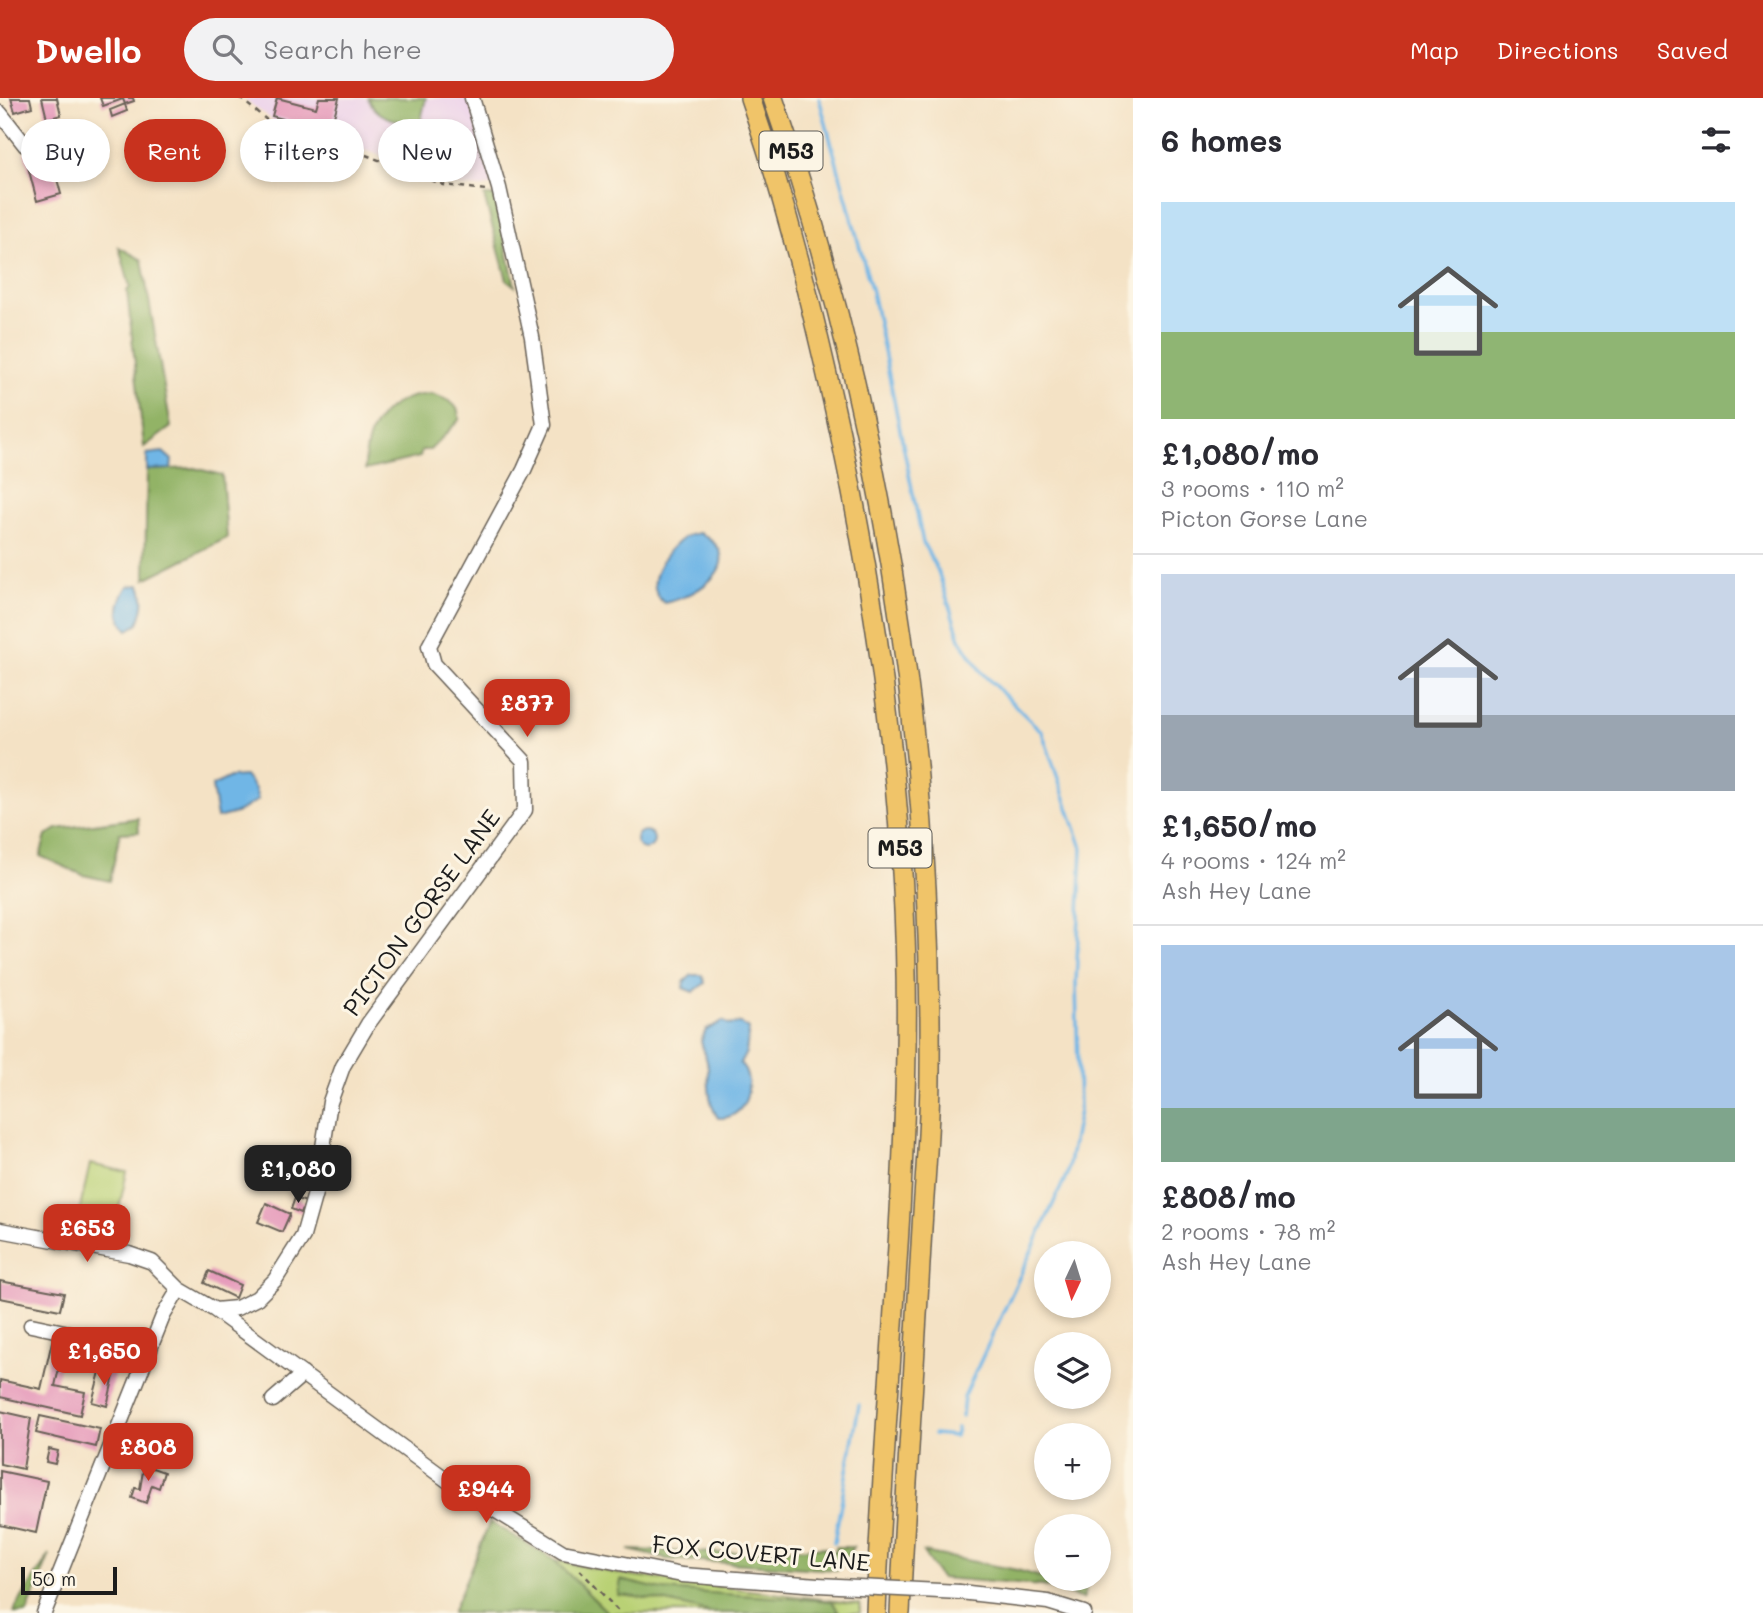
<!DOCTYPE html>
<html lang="en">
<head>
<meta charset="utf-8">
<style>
	:root { --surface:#fff; --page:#f2f2f3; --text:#2b2b33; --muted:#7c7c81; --line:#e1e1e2; --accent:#c8321e }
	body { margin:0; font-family:Mali,sans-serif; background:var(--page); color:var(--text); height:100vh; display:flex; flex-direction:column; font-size:26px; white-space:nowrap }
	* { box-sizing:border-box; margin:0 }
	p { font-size:23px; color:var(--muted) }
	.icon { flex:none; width:38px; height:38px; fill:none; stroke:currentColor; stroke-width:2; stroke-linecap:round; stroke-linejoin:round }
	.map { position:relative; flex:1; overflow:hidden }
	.drawer { display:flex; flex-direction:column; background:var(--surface); width:630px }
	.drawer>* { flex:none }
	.banner { position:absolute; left:21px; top:21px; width:665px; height:63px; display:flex; gap:14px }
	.needle { width:46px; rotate:184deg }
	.tools { position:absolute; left:1034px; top:1143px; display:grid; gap:14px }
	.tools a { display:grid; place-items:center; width:77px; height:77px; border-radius:50%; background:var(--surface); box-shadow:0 4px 10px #0003; font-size:35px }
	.scale { position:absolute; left:21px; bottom:18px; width:96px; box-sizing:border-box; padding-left:7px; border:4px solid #1c1c1c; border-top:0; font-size:19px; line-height:24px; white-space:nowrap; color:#1c1c1c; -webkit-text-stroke:5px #fcf5e5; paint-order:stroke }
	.price { position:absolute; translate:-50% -60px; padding:0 16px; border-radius:14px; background:var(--accent); color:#fff; font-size:23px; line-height:46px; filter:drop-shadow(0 2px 4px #0008) }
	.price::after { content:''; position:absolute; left:50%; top:42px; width:21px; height:16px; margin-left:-10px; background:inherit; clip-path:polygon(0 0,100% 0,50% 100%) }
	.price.on { background:#222; color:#fff }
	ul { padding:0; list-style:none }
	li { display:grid; align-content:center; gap:14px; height:371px; padding:0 28px }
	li+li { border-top:2px solid var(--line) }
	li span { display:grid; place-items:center; height:217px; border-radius:0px; color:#555 }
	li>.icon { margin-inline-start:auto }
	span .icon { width:126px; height:126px; fill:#fffc; stroke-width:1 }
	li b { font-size:30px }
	h2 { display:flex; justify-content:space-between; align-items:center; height:84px; padding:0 28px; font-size:30px }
	.chip { padding:0 24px; border-radius:32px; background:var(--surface); box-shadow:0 4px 10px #0003; font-size:24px; line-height:63px }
	.chip.on { background:var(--accent); color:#fff }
	header { display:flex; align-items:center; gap:42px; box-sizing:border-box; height:98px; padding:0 35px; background:var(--accent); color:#fff }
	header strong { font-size:33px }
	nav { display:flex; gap:38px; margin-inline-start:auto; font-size:24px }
	.search { width:490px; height:63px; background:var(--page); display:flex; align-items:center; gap:18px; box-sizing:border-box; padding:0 24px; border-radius:38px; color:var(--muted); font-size:26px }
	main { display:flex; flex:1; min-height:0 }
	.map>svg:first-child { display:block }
	.built { fill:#ecd1eb }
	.green { fill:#b9d175; stroke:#6a7648; stroke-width:2 }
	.forest { fill:#92b366; stroke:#576841; stroke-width:2 }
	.water { fill:#70b6e6; stroke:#466981; stroke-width:2 }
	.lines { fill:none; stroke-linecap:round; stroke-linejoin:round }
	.stream { stroke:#70b6e6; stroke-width:3.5 }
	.building { fill:#e597b9 }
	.minor-casing { stroke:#686157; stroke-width:17 }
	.highway-casing { stroke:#686157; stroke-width:22 }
	.path { stroke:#686157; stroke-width:2.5; stroke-dasharray:5 5; stroke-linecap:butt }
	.minor { stroke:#fff; stroke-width:14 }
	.highway { stroke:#f0c469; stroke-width:19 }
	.minor-bridge-casing { stroke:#686157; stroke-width:17; stroke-linecap:butt }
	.minor-bridge { stroke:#fff; stroke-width:14 }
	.labels { text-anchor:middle; stroke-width:6; stroke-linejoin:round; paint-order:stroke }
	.shield { fill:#fcf5e5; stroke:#5f5d58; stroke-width:2 }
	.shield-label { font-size:23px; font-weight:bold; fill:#1c1c1c }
	.street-label { font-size:24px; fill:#1c1c1c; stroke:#fcf5e5 }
</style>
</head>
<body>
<header>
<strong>Dwello</strong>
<div class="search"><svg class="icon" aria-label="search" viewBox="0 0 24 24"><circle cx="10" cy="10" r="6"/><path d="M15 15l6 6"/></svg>Search here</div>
<nav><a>Map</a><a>Directions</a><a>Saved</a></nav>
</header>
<main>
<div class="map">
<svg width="1133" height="1515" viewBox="0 0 1133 1515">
	<rect width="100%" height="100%" fill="#fcf5e5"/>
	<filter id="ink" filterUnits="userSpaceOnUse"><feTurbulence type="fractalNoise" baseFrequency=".0143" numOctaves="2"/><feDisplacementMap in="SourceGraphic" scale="14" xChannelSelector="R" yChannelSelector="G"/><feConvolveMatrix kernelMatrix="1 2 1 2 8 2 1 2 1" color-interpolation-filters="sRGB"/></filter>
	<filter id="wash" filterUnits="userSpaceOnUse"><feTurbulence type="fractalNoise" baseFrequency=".00686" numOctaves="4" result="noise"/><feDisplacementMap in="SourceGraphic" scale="28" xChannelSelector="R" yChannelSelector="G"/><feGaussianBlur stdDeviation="1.57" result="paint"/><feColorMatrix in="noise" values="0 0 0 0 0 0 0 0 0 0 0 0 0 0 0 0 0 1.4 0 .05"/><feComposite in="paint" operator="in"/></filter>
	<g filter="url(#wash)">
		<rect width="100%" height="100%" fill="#f4e2c5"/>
		<path class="built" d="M243 0H468L495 87 477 90 455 87 373 55 278 26Z"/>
		<path class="green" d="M90 1066 127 1074 111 1146 74 1137Z
			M554 1462 619 1476 860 1506V1515H608Z"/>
		<path class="forest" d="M368 0H426L420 27C399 23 377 22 368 0Z
			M484 98H495L515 188 507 182Z
			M119 149 142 162 171 329 144 349 127 193 130 189Z
			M431 296C444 300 461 305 459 322L430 352H422L420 359 365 372C364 330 386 298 431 296Z
			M194 370 222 377 227 440 145 481 147 372Z
			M138 720 139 734 120 735 110 783 83 777 40 758 46 738 57 731Z
			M490 1424 554 1462 608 1515H452Z
			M825 1449V1454H835L836 1449H853L837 1472 667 1461 629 1452 722 1455Z
			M923 1454 1017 1472 1086 1492 1083 1501 1043 1488 940 1480Z
			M50 1456 27 1515H14L16 1509Z
			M621 1482 663 1492 832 1503 839 1515H714L653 1501 618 1497Z"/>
		<path class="water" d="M163 354 172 362 171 371 147 372V356Z
			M699 435C752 461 699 499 664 505 642 488 664 453 683 440 687 437 694 436 699 435Z
			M140 487C146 501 143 512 138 526L128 532C114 518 118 504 128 488Z
			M245 678 255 691 258 702 236 715 217 720 212 688 230 679Z
			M636 742a9 9 0 1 1 18 0a9 9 0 1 1-18 0Z
			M692 877H702L705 885 693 894 683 890 684 884Z
			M723 923 729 927 740 925 749 931 746 955 740 965C757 984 747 1022 718 1020 708 1005 709 988 708 971 708 962 703 952 701 943L706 932Z"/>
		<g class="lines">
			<path class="stream" d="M819 0 872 194 923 445 938 473 960 541 982 575 1042 634 1082 750 1076 885 1079 1013 1067 1076 964 1299 962 1318
				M934 1336 955 1338 957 1330
				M834 1444 859 1307"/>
		</g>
		<g id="blocks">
			<path class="building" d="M11 0H30L32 9 15 14Z
				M42 0H57L61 17 47 21Z
				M100 0H133L134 3 125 6 123 1 103 8Z
				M277 0 316 10 319 0H339L330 34 272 18Z
				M125 6 127 13 112 19 110 12Z
				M48 47 61 96 37 103 24 54Z
				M295 1100 306 1104 301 1115 291 1111Z
				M266 1105 290 1116 282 1134 258 1124Z
				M209 1173 240 1187 235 1200 204 1185Z
				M0 1183 64 1195 60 1212 0 1200Z
				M54 1235 102 1245 100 1256 64 1248 55 1288 85 1294 80 1317 0 1299V1282L41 1291Z
				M101 1270 115 1273 107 1308 92 1304Z
				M0 1313 31 1320 23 1371 0 1366Z
				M40 1318 100 1331 96 1349 36 1335Z
				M49 1351 58 1353 55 1366 46 1364Z
				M144 1367 164 1374 159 1390 152 1387 146 1405 132 1400 135 1390 140 1391Z
				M0 1373 47 1383 36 1435 0 1427Z"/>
		</g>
	</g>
	<g filter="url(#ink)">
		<use href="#blocks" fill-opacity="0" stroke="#686157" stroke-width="2"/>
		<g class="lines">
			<defs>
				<path id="minor" d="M0 15 25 47 58 40
					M0 1132 129 1156 152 1164 179 1191 215 1212 451 1385 563 1454 682 1477 818 1487
					M215 1212 237 1210 257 1200 275 1182 303 1138 317 1088 330 1004 343 968 368 926 525 712 524 663 434 566 429 548 524 372 544 327 532 239 499 90 472 0
					M31 1227 150 1252
					M273 1302 303 1276
					M960 1494 1048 1504 1084 1515
					M44 1515 163 1218 179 1191"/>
				<path id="highway" d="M750 0C788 110 815 221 840 335 883 538 910 745 906 953 903 1141 883 1328 876 1515
					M773 0C882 316 933 642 930 976 930 1028 925 1079 922 1130 915 1259 906 1387 900 1515"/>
			</defs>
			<use href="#minor" class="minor-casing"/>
			<use href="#highway" class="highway-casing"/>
			<path class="path" d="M240 0 268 23 291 34 358 54 444 87 486 92
				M580 1472 620 1515"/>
			<use href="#minor" class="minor"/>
			<use href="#highway" class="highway"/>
			<defs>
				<path id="minor-bridge" d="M818 1487 960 1494"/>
			</defs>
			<use href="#minor-bridge" class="minor-bridge-casing"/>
			<use href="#minor-bridge" class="minor-bridge"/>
		</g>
	</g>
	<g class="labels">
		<g class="shield">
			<rect x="759.5" y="33.5" width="63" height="39" rx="5"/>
			<rect x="868.5" y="730.5" width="63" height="39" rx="5"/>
		</g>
		<g class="shield-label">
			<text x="791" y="61">M53</text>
			<text x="900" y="758">M53</text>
		</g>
		<g class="street-label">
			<text transform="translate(422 815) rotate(-54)" y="8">PICTON GORSE LANE</text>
			<text transform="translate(761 1456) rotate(5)" y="8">FOX COVERT LANE</text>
		</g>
	</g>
</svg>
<div class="tools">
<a><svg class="needle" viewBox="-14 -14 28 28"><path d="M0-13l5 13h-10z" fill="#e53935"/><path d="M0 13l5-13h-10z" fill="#7c7c81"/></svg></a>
<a><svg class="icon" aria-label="layers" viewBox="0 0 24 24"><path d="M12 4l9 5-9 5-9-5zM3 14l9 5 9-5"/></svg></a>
<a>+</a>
<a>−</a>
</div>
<div class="scale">50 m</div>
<b class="price" style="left:527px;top:641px">£877</b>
<b class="price on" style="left:298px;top:1107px">£1,080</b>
<b class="price" style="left:87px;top:1166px">£653</b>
<b class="price" style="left:104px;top:1289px">£1,650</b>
<b class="price" style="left:148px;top:1385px">£808</b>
<b class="price" style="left:486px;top:1427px">£944</b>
<div class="banner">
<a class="chip">Buy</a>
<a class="chip on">Rent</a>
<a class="chip">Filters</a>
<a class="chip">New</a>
</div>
</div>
<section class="drawer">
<h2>6 homes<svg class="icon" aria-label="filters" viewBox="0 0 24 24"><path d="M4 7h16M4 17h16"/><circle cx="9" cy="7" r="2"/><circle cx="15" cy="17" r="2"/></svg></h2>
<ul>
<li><span style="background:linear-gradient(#bfe0f5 60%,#8fb573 0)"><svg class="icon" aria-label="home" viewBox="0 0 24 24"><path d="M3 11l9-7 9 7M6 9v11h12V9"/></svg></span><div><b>£1,080/mo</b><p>3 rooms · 110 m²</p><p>Picton Gorse Lane</p></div></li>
<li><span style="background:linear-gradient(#c9d6e8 65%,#9aa5b1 0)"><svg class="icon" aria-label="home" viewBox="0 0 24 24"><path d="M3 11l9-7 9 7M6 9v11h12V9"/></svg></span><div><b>£1,650/mo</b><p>4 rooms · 124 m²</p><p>Ash Hey Lane</p></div></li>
<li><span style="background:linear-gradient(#a9c7e8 75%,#7fa58c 0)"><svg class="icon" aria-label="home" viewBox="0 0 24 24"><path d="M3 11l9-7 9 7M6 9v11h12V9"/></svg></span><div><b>£808/mo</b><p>2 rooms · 78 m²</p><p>Ash Hey Lane</p></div></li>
</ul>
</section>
</main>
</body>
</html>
